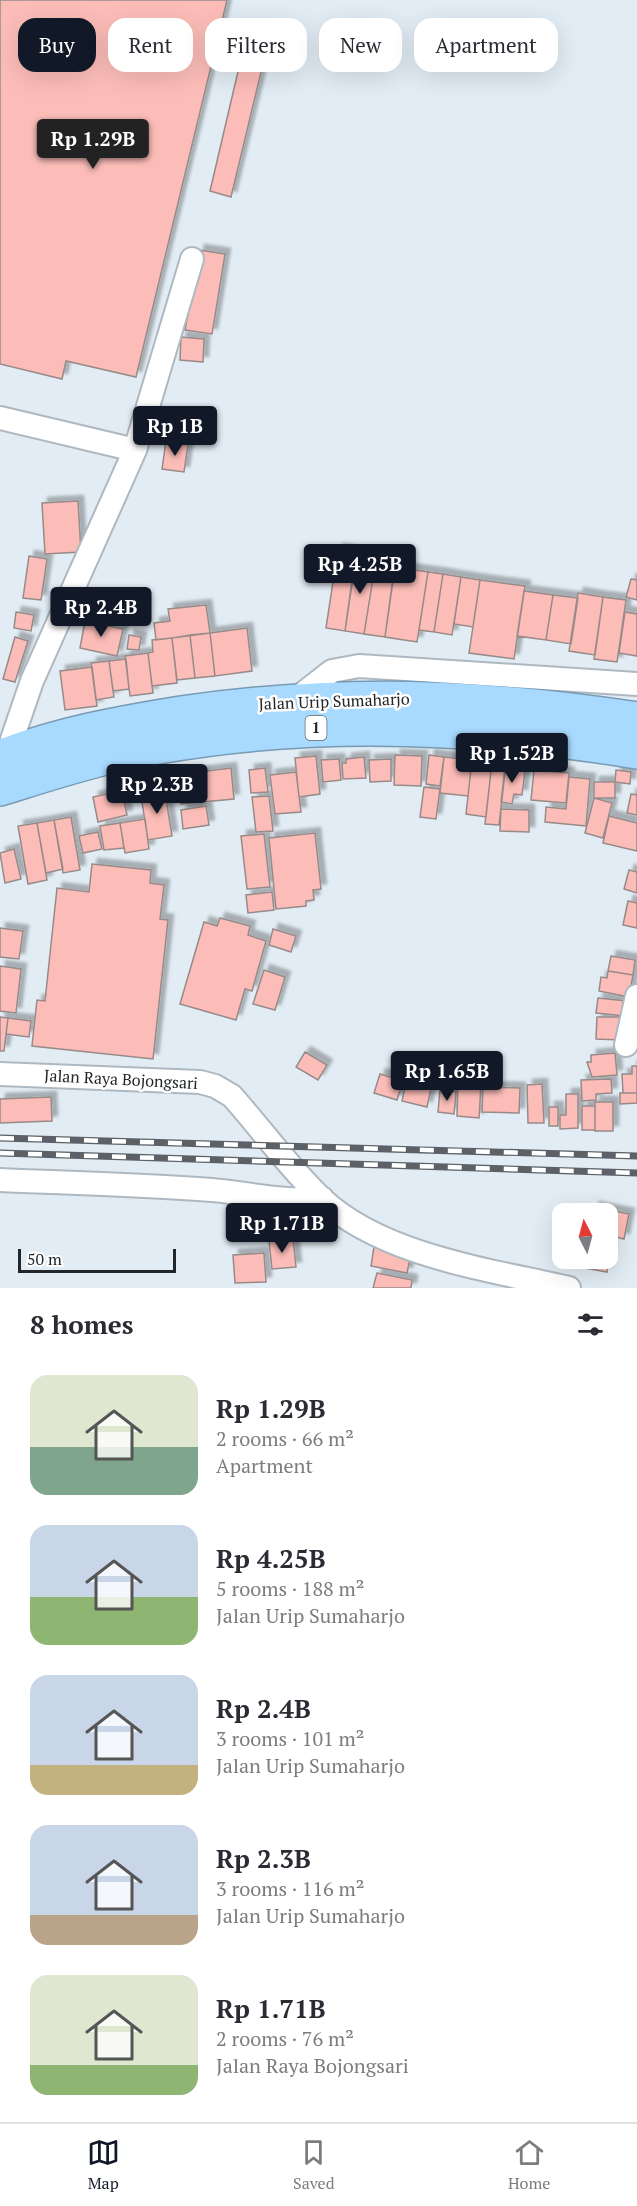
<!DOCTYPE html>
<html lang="en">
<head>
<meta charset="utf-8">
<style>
	:root { --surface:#fff; --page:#f7f7f7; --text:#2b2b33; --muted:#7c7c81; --line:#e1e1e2; --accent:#111827 }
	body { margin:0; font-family:"PT Serif",serif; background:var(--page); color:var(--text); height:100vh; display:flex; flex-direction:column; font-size:22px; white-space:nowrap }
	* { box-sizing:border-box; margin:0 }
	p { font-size:20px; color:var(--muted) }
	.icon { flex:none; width:33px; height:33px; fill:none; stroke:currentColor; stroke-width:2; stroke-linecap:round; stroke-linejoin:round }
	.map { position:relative; height:1288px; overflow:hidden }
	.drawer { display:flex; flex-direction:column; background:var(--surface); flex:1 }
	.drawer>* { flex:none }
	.guide { position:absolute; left:18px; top:18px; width:602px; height:54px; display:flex; gap:12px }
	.needle { width:39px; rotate:354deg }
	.controls { position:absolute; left:552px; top:1203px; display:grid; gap:12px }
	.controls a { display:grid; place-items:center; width:66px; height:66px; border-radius:12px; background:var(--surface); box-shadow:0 6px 24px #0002; font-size:30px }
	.scale { position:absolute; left:18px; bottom:15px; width:158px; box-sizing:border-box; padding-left:6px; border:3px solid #222629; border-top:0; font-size:16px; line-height:21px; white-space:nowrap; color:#222629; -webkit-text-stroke:4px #fff; paint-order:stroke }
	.price { position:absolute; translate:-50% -51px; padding:0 14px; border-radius:6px; background:var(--accent); color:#fff; font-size:20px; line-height:39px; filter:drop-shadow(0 2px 3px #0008) }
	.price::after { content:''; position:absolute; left:50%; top:36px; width:18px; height:14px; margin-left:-9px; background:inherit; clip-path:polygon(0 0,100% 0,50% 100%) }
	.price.selected { background:#222; color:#fff }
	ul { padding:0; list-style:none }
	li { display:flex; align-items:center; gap:18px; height:150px; padding:0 30px }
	li span { display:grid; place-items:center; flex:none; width:168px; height:120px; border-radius:18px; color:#555 }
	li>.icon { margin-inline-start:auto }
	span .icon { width:72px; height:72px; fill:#fffc; stroke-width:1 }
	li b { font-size:26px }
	h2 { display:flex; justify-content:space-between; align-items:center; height:72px; padding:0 30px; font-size:26px }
	.pill { padding:0 21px; border-radius:18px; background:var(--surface); box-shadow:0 6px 24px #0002; font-size:21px; line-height:54px }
	.pill.selected { background:var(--accent); color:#fff }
	.dock { display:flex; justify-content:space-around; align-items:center; height:84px; border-top:2px solid var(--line); background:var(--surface); font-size:16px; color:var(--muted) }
	.dock a { display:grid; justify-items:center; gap:3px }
	.dock .selected { color:var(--accent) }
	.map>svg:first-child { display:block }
	.building { fill:#fcbdb8; stroke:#978a89; stroke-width:1.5; filter:url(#shadow) }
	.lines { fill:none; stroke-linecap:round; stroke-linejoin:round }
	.minor-casing { stroke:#aeb8c0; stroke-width:26 }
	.highway-casing { stroke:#799ab3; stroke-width:36 }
	.minor { stroke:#fff; stroke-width:22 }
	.highway { stroke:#a8d9fe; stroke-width:33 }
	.rail-casing { stroke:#5b6166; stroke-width:7 }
	.rail { stroke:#fff; stroke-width:4.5; stroke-dasharray:14; stroke-linecap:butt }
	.labels { text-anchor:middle; stroke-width:5; stroke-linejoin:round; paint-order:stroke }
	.shield { fill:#fff; stroke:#646769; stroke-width:1.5 }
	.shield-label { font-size:15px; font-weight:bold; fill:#222629 }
	.street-label { font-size:16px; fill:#222629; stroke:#fff }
</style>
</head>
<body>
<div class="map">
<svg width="637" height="1288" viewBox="0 0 637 1288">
	<defs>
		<filter id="shadow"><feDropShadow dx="5.5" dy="-5.5" stdDeviation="1.5" flood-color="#0004"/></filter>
	</defs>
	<rect width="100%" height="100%" fill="#e2ecf4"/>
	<path class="building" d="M0 0H227L136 377 66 361 62 379 0 364Z
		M240 63 262 68 231 197 210 191Z
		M199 250 225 254 212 334 185 330Z
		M181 337 204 339 203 362 180 360Z
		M166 441 188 444 184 472 162 469Z
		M78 501 81 552 45 554 42 503Z
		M338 549 356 552 345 631 326 628Z
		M29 556 47 559 41 600 23 598Z
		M356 558 376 560 364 634 345 631Z
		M376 560 395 563 385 637 364 634Z
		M395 567 428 572 417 642 385 637Z
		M428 572 443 574 434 632 419 630Z
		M443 574 461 577 452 635 434 632Z
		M461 577 480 580 473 627 454 624Z
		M631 579 637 580V600L626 597Z
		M480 580 525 586 514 659 469 653Z
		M524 591 553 595 546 640 517 636Z
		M578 593 603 597 595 655 569 651Z
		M553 595 578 598 571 644 546 640Z
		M603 597 626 600 617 662 594 659Z
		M206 605 210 633 156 640 154 623 170 621 168 609Z
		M16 612 34 615 31 631 14 628Z
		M625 612 637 614V656L619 653Z
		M85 621 123 629 117 656 80 648Z
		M247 628 252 671 215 676 210 633Z
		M210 633 215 676 195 678 190 635Z
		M129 635 141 637 139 650 127 649Z
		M190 635 195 678 177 680 172 638Z
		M15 637 28 641 15 682 3 679Z
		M172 638 177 683 152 686 148 653 153 652 152 640Z
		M148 653 153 693 130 696 125 656Z
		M126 659 129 689 113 691 109 661Z
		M109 661 114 697 96 700 91 663Z
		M92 667 97 706 65 710 60 671Z
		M395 755 422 756 421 786 394 785Z
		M429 755 444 757 440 786 426 784Z
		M316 756 320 794 299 797 295 758Z
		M364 757 366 778 343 779 342 763H346V759Z
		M444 757 472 760 468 796 440 793Z
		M339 759 341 780 323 782 321 760Z
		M391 759V781L370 782 369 760Z
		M472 760 492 762 486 817 466 814Z
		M492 762 506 764 499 825 485 824Z
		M231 768 234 799 181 804 179 785 200 783 199 772Z
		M265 768 268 792 251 793 249 770Z
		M505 768 525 770 522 795 514 794 512 804 501 802Z
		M534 770 569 773 566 803 531 800Z
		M616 770 631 772 630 784 615 782Z
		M296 772 301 812 275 814 270 775Z
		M569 777 590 779 586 826 545 822 546 807 566 809Z
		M594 782H615V798H594Z
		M164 787 172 836 148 840 141 796 154 794 153 789Z
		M424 787 440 789 436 819 420 817Z
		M122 791 127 815 98 822 93 797Z
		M631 794 637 795V815L627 813Z
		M269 796 273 831 256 832 252 797Z
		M594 798 612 803 603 838 585 833Z
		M206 806 209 825 183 829 181 810Z
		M501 809 529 810V832L500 831Z
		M609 816 637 823V851L603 843Z
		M71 817 80 870 63 873 54 820Z
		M145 819 149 849 125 853 120 823Z
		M54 820 63 869 46 873 37 823Z
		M37 823 47 880 28 884 18 826Z
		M120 823 124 848 104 850 100 826Z
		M98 832 102 849 83 853 79 836Z
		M315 833 321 889 313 890 314 900 306 901V906L276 909 269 838Z
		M264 834 270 887 247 889 241 836Z
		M14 849 21 879 5 883 0 853Z
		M92 864 151 870 150 883 164 885 160 919 168 920 153 1059 32 1046 37 1000 45 1001 57 888 89 892Z
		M629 870 637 872V893L624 889Z
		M272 892 274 910 248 913 246 895Z
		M628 901 637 903V928L623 925Z
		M220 918 250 926 248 935 266 941 252 991 245 989 236 1020 180 1004 204 922 217 926Z
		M0 928 23 931 19 959 0 957Z
		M273 929 296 936 291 952 269 945Z
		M611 956 635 960 633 975 608 971Z
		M0 966 21 969 16 1013 0 1011Z
		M264 970 285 977 275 1010 253 1004Z
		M608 971 633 975 629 997 599 991 601 977 607 978Z
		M598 998 627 1001 625 1016 596 1013Z
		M0 1017 8 1018 4 1051H0Z
		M597 1017H621L620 1040 596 1039Z
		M8 1018 31 1021 29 1037 6 1034Z
		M305 1052 327 1065 318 1080 296 1067Z
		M615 1053 617 1075 592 1077 587 1062H591V1055Z
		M632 1066H637V1093H623L622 1074H632Z
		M409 1069 434 1074 427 1107 402 1101Z
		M380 1074 403 1081 397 1100 374 1093Z
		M611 1079 612 1093 596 1094V1100L582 1101 581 1080Z
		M458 1083 481 1084 479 1118 457 1116Z
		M542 1084 544 1123H528L527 1085Z
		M483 1087 520 1088 519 1113 482 1112Z
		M440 1090 456 1092 454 1114 438 1112Z
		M620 1093H637V1103L620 1104Z
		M566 1094H578V1128L560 1129V1115H566Z
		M51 1097 52 1121 0 1123V1099Z
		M595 1102H613V1131H595Z
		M582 1106H595V1130H582Z
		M549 1107H558V1126H549Z
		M594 1207 629 1214 624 1239 608 1235V1214H593Z
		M562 1237V1258H608V1245H611L607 1272 557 1263Z
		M293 1239 296 1267 272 1269 269 1241Z
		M374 1247 411 1254 407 1273 371 1266Z
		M264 1253 266 1282 235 1283 233 1255Z
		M377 1273 412 1280 411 1288H373Z"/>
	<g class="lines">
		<defs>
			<path id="minor" d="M0 418 135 450 32 681 7 754
				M135 450 192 259
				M296 699 332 671 359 666 637 684
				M626 1045 637 996
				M0 1074 200 1082 215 1086 232 1096C262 1130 290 1169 322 1199 383 1256 491 1270 569 1288
				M0 1180C71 1183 141 1185 212 1190 248 1193 285 1203 322 1198"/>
			<path id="highway" d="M0 757C58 734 119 723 181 713 338 690 480 695 637 719
				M0 789C42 776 84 762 127 753 296 718 467 724 637 752"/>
		</defs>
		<use href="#minor" class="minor-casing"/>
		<use href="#highway" class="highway-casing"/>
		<use href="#minor" class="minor"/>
		<use href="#highway" class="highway"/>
		<defs>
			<path id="rail" d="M0 1138 637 1156
				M0 1153 637 1173"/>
		</defs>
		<use href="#rail" class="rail-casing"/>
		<use href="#rail" class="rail"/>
	</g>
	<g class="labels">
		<rect class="shield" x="305.5" y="716" width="21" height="24" rx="4.5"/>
		<g class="shield-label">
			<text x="316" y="733">1</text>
		</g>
		<g class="street-label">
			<text transform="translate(334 701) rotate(-2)" y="6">Jalan Urip Sumaharjo</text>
			<text transform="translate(121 1079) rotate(3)" y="6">Jalan Raya Bojongsari</text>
		</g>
	</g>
</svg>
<div class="controls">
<a><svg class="needle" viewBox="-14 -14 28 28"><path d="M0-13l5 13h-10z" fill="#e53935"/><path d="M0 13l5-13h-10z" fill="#7c7c81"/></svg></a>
</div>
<div class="scale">50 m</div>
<b class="price selected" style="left:93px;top:170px">Rp 1.29B</b>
<b class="price" style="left:175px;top:457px">Rp 1B</b>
<b class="price" style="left:360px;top:595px">Rp 4.25B</b>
<b class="price" style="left:101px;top:638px">Rp 2.4B</b>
<b class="price" style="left:512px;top:784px">Rp 1.52B</b>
<b class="price" style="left:157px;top:815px">Rp 2.3B</b>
<b class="price" style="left:447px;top:1102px">Rp 1.65B</b>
<b class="price" style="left:282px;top:1254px">Rp 1.71B</b>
<div class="guide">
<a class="pill selected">Buy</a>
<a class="pill">Rent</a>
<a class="pill">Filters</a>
<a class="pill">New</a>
<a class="pill">Apartment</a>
</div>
</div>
<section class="drawer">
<h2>8 homes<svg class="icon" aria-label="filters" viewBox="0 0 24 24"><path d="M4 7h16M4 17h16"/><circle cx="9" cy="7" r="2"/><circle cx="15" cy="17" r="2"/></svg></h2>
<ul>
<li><span style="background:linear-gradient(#dfe7d0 60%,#7fa58c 0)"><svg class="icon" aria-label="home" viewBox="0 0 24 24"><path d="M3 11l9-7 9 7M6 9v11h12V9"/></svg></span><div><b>Rp 1.29B</b><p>2 rooms · 66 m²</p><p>Apartment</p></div></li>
<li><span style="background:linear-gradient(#c9d6e8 60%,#8fb573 0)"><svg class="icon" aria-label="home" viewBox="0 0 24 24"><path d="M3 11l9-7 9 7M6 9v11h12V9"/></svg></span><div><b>Rp 4.25B</b><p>5 rooms · 188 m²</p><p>Jalan Urip Sumaharjo</p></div></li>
<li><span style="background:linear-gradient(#c9d6e8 75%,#c2b280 0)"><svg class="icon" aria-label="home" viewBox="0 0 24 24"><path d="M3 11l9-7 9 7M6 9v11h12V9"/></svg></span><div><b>Rp 2.4B</b><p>3 rooms · 101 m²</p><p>Jalan Urip Sumaharjo</p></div></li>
<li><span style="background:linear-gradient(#c9d6e8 75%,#b9a48a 0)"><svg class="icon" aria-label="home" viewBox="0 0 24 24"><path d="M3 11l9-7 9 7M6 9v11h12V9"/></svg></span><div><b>Rp 2.3B</b><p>3 rooms · 116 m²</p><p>Jalan Urip Sumaharjo</p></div></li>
<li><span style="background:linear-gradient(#dfe7d0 75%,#8fb573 0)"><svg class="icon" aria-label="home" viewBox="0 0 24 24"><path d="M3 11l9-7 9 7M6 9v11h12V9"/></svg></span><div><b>Rp 1.71B</b><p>2 rooms · 76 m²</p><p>Jalan Raya Bojongsari</p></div></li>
</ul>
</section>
<nav class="dock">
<a class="selected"><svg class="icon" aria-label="map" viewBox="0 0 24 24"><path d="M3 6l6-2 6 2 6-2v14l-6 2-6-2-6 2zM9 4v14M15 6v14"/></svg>Map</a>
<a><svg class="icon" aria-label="saved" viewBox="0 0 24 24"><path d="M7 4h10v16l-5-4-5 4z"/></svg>Saved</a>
<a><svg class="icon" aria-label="home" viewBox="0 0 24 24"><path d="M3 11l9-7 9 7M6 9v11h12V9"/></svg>Home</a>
</nav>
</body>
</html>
